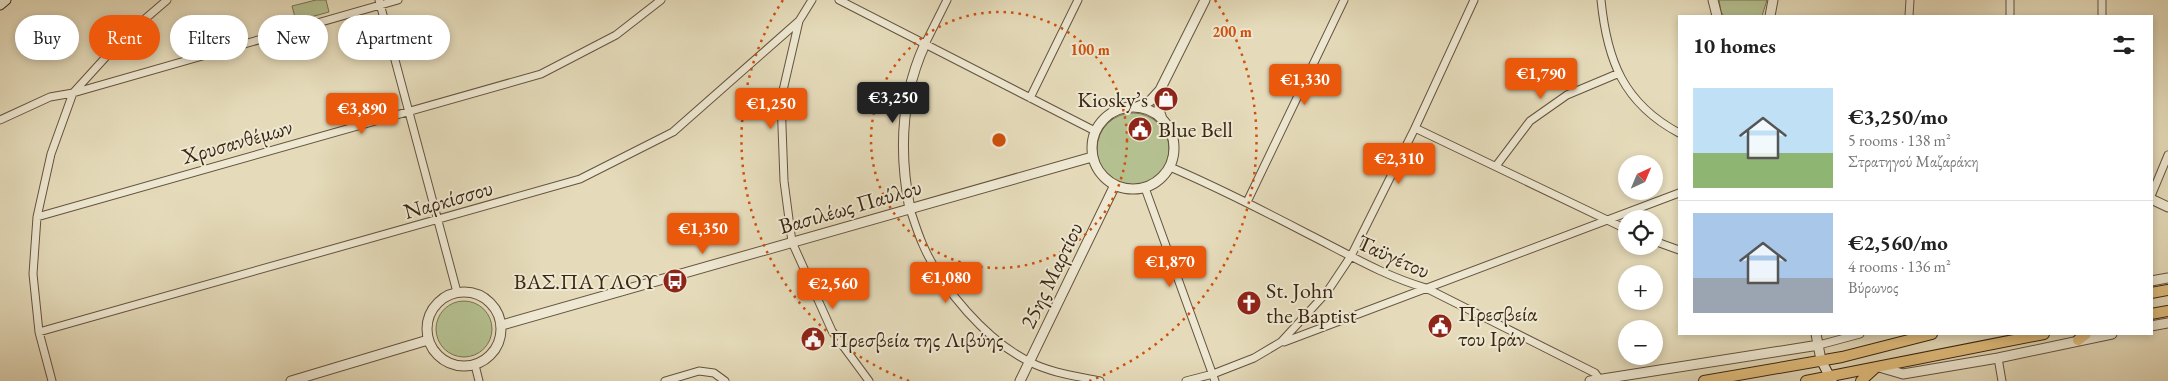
<!DOCTYPE html>
<html lang="en">
<head>
<meta charset="utf-8">
<style>
	:root { --surface:#fff; --page:#f6f6f6; --text:#222; --muted:#767676; --line:#e0e0e0; --accent:#ea580c }
	body { margin:0; font-family:"EB Garamond",serif; background:var(--page); color:var(--text); height:100vh; display:flex; flex-direction:column; font-size:19px; white-space:nowrap }
	* { box-sizing:border-box; margin:0 }
	p { font-size:16px; color:var(--muted) }
	.icon { flex:none; width:28px; height:28px; fill:none; stroke:currentColor; stroke-width:2; stroke-linecap:round; stroke-linejoin:round }
	.map { position:relative; flex:1; overflow:hidden }
	.side { position:absolute; left:1678px; top:15px; width:475px; height:320px; display:flex; flex-direction:column; background:var(--surface); border-radius:0px; box-shadow:0 2px 8px #0003 }
	.side>* { flex:none }
	.top-card { position:absolute; left:15px; top:15px; width:475px; height:45px; display:flex; gap:10px }
	.needle { width:32px; rotate:44deg }
	.controls { position:absolute; left:1618px; top:155px; display:grid; gap:10px }
	.controls a { display:grid; place-items:center; width:45px; height:45px; border-radius:50%; background:var(--surface); box-shadow:0 2px 8px #0003; font-size:25px }
	.price { position:absolute; translate:-50% -42px; padding:0 11px; border-radius:5px; background:var(--accent); color:#fff; font-size:16px; line-height:32px; filter:drop-shadow(0 1px 2px #0008) }
	.price::after { content:''; position:absolute; left:50%; top:30px; width:15px; height:11px; margin-left:-8px; background:inherit; clip-path:polygon(0 0,100% 0,50% 100%) }
	.price.on { background:#222; color:#fff }
	ul { padding:0; list-style:none }
	li { display:flex; align-items:center; gap:15px; height:125px; padding:0 15px }
	li+li { border-top:1px solid var(--line) }
	li span { display:grid; place-items:center; flex:none; width:140px; height:100px; border-radius:0px; color:#555 }
	li>.icon { margin-inline-start:auto }
	span .icon { width:60px; height:60px; fill:#fffc; stroke-width:1 }
	li b { font-size:21px }
	h2 { display:flex; justify-content:space-between; align-items:center; height:60px; padding:0 15px; font-size:21px }
	.chip { padding:0 18px; border-radius:22px; background:var(--surface); box-shadow:0 2px 8px #0003; font-size:18px; line-height:45px }
	.chip.on { background:var(--accent); color:#fff }
	.map>svg:first-child { display:block }
	.green { fill:#b5c090; stroke:#787352 }
	.lines { fill:none; stroke-linecap:round; stroke-linejoin:round }
	.minor-casing { stroke:#65533e; stroke-width:9 }
	.tertiary-casing { stroke:#65533e; stroke-width:11 }
	.secondary-casing { stroke:#3a2614; stroke-width:11 }
	.primary-casing { stroke:#3a2614; stroke-width:12 }
	.minor { stroke:#eee8d2; stroke-width:7 }
	.tertiary { stroke:#eee8d2; stroke-width:9 }
	.secondary { stroke:#eee8d2; stroke-width:9 }
	.primary { stroke:#e2be7d; stroke-width:10 }
	.ring { fill:none; stroke:#ce510d; stroke-width:2.5; stroke-dasharray:2.5 5 }
	.labels { text-anchor:middle; stroke-width:4; stroke-linejoin:round; paint-order:stroke }
	.poi-label { font-size:22px; fill:#3a2614; stroke:#eee8d2; text-anchor:start }
	.street-label { font-size:22px; fill:#3a2614; stroke:#eee8d2 }
	.centre { fill:#ce510d; stroke:#eee8d2; stroke-width:2.5 }
	.ring-label { font-size:15px; text-anchor:middle; font-weight:bold; fill:#ce510d; stroke:#eee8d2; stroke-width:4; stroke-linejoin:round; paint-order:stroke }
</style>
</head>
<body>
<div class="map">
<svg width="2168" height="381" viewBox="0 0 2168 381">
	<rect width="100%" height="100%" fill="#e5dbba"/>
	<filter id="stains"><feTurbulence type="fractalNoise" baseFrequency=".004" numOctaves="4"/><feColorMatrix values="0 0 0 0 .2 0 0 0 0 .09 0 0 0 0 .02 0 0 0 .5 -.17"/></filter>
	<radialGradient id="worn" r=".72"><stop offset=".6" stop-color="#630" stop-opacity="0"/><stop offset="1" stop-color="#630" stop-opacity=".3"/></radialGradient>
	<path class="green" d="M316 0H326L329 12 296 21 292 6Z
		M1719 0H1767L1762 16H1724L1721 12Z
		M1097 149a36 36 0 1 1 72 0a36 36 0 1 1-72 0Z
		M436 329a28 28 0 1 1 56 0a28 28 0 1 1-56 0Z"/>
	<g class="lines">
		<defs>
			<path id="minor" d="M379 0 457 292
				M839 0 1095 131
				M1601 0C1607 60 1623 103 1679 133
				M2102 0V16
				M1909 16 1910 0
				M2010 16V0
				M799 21 781 99 784 181 792 242 832 331 869 381
				M925 44 947 0
				M1030 98 1078 0
				M0 120 50 97 73 93 398 0
				M1415 128 1626 229
				M1496 166 1530 121 1567 95 1617 74
				M1170 167C1217 187 1262 210 1308 234 1346 253 1384 276 1426 288L1587 369 1595 373 1601 381
				M1145 188 1215 381
				M2151 196 2168 155
				M1247 202 1344 0
				M910 209C914 221 918 234 923 245 942 289 987 341 1030 362 1051 373 1077 376 1100 381
				M37 217 541 74 616 35 661 0
				M1654 241 1679 250
				M39 332 580 179 673 132 799 21 812 0
				M1284 342 1679 193
				M1819 345 1860 334
				M1998 358 2002 381
				M475 365 479 381
				M52 381 39 332 33 274 37 217 51 154 73 93 124 37 167 0
				M665 381 699 371 714 373 725 381
				M1186 381 1213 374 1254 358 1281 342 1327 292 1351 256 1415 128 1474 0"/>
			<path id="tertiary" d="M1713 0 1717 16
				M1770 16 1773 0
				M1160 91 1159 110 1162 119
				M1092 148a41 41 0 1 1 82 0a41 41 0 1 1-82 0Z
				M1137 107 1150 101 1160 90 1205 0
				M2151 199 2168 207
				M910 209C899 154 901 96 925 44
				M2151 281 2168 278
				M427 329a37 37 0 1 1 74 0a37 37 0 1 1-74 0Z
				M502 325 1092 157
				M2151 326 2168 323
				M1816 334 1821 360
				M1879 367 1903 374 1998 358 2112 334
				M291 381 428 340
				M1020 381 1115 185
				M1590 381 1819 345"/>
			<path id="secondary" d="M0 5 6 0
				M1821 360 1832 381"/>
			<path id="primary" d="M2151 293 2168 290
				M2151 314 2168 311
				M2078 340 2086 334
				M1704 381 1842 357 1932 334
				M1806 381 2044 334
				M1861 381 1875 368"/>
		</defs>
		<use href="#minor" class="minor-casing"/>
		<use href="#tertiary" class="tertiary-casing"/>
		<use href="#secondary" class="secondary-casing"/>
		<use href="#primary" class="primary-casing"/>
		<use href="#minor" class="minor"/>
		<use href="#tertiary" class="tertiary"/>
		<use href="#secondary" class="secondary"/>
		<use href="#primary" class="primary"/>
	</g>
	<g class="ring">
		<circle cx="999" cy="140" r="128"/>
		<path d="M909 381A257 257 0 0 1 783 0M1215 0A257 257 0 0 1 1089 381"/>
	</g>
	<defs>
		<symbol id="shop-disc" viewBox="-11 -11 22 22"><circle r="9.5" fill="#8f2418" stroke="#eee8d2"/><path d="M-5-2.5h2.3a2.7 3.5 0 0 1 5.4 0H5L5.5 6h-11ZM-1.5-2.5h3a1.5 2.3 0 0 0-3 0Z" fill="#fff"/></symbol>
		<symbol id="civic-disc" viewBox="-11 -11 22 22"><circle r="9.5" fill="#8f2418" stroke="#eee8d2"/><path d="M-.6-6.5H3V-4.5H.6V-3L4-1V1h2V6H-6V1h2V-1L-.6-3ZM-1.2 2.5V6h2.4V2.5Z" fill="#fff"/></symbol>
		<symbol id="bus-disc" viewBox="-11 -11 22 22"><circle r="9.5" fill="#8f2418" stroke="#eee8d2"/><path d="M-5-6H5V4H4V6H2V4H-2V6H-4V4H-5ZM-3.5-4V0h7V-4ZM-3.5 1.2v1.5H-2V1.2ZM2 1.2v1.5H3.5V1.2Z" fill="#fff"/></symbol>
		<symbol id="church-disc" viewBox="-11 -11 22 22"><circle r="9.5" fill="#8f2418" stroke="#eee8d2"/><path d="M-1.2-6h2.4v3.5h3.3v2.4h-3.3V6h-2.4V-.1h-3.3v-2.4h3.3Z" fill="#fff"/></symbol>
	</defs>
	<g fill-rule="evenodd">
		<use href="#shop-disc" x="1152" y="85" width="28" height="28"/>
		<use href="#civic-disc" x="1126" y="115" width="28" height="28"/>
		<use href="#bus-disc" x="661" y="267" width="28" height="28"/>
		<use href="#church-disc" x="1235" y="289" width="28" height="28"/>
		<use href="#civic-disc" x="1426" y="312" width="28" height="28"/>
		<use href="#civic-disc" x="799" y="325" width="28" height="28"/>
	</g>
	<g class="labels">
		<g class="poi-label">
			<text x="1148" y="107" text-anchor="end">Kiosky’s</text>
			<text x="1158" y="137">Blue Bell</text>
			<text x="658" y="289" text-anchor="end">ΒΑΣ.ΠΑΥΛΟΥ</text>
			<text x="1266" y="298">St. John<tspan x="1266" dy="25">the Baptist</tspan></text>
			<text x="1458" y="321">Πρεσβεία<tspan x="1458" dy="25">του Ιράν</tspan></text>
			<text x="830" y="347">Πρεσβεία της Λιβύης</text>
		</g>
		<g class="street-label">
			<text transform="translate(237 141) rotate(-16)" y="8">Χρυσανθέμων</text>
			<text transform="translate(448 199) rotate(-16)" y="8">Ναρκίσσου</text>
			<text transform="translate(850 206) rotate(-16)" y="8">Βασιλέως Παύλου</text>
			<text transform="translate(1394 256) rotate(24)" y="8">Ταϋγέτου</text>
			<text transform="translate(1051 275) rotate(-64)" y="8">25ης Μαρτίου</text>
		</g>
	</g>
	<circle cx="999" cy="140" r="8" class="centre"/>
	<g class="ring-label">
		<text x="1232" y="37">200 m</text>
		<text x="1090" y="55">100 m</text>
	</g>
	<rect width="100%" height="100%" filter="url(#stains)"/>
	<rect width="100%" height="100%" fill="url(#worn)"/>
</svg>
<div class="controls">
<a><svg class="needle" viewBox="-14 -14 28 28"><path d="M0-13l5 13h-10z" fill="#e53935"/><path d="M0 13l5-13h-10z" fill="#767676"/></svg></a>
<a><svg class="icon" aria-label="locate" viewBox="0 0 24 24"><circle cx="12" cy="12" r="6"/><path d="M12 2v4M12 18v4M2 12h4M18 12h4"/></svg></a>
<a>+</a>
<a>−</a>
</div>
<b class="price" style="left:1541px;top:100px">€1,790</b>
<b class="price" style="left:1305px;top:106px">€1,330</b>
<b class="price on" style="left:893px;top:124px">€3,250</b>
<b class="price" style="left:771px;top:130px">€1,250</b>
<b class="price" style="left:362px;top:135px">€3,890</b>
<b class="price" style="left:1399px;top:185px">€2,310</b>
<b class="price" style="left:703px;top:255px">€1,350</b>
<b class="price" style="left:1170px;top:288px">€1,870</b>
<b class="price" style="left:946px;top:304px">€1,080</b>
<b class="price" style="left:833px;top:310px">€2,560</b>
<div class="top-card">
<a class="chip">Buy</a>
<a class="chip on">Rent</a>
<a class="chip">Filters</a>
<a class="chip">New</a>
<a class="chip">Apartment</a>
</div>
<section class="side">
<h2>10 homes<svg class="icon" aria-label="filters" viewBox="0 0 24 24"><path d="M4 7h16M4 17h16"/><circle cx="9" cy="7" r="2"/><circle cx="15" cy="17" r="2"/></svg></h2>
<ul>
<li><span style="background:linear-gradient(#bfe0f5 65%,#8fb573 0)"><svg class="icon" aria-label="home" viewBox="0 0 24 24"><path d="M3 11l9-7 9 7M6 9v11h12V9"/></svg></span><div><b>€3,250/mo</b><p>5 rooms · 138 m²</p><p>Στρατηγού Μαζαράκη</p></div></li>
<li><span style="background:linear-gradient(#a9c7e8 65%,#9aa5b1 0)"><svg class="icon" aria-label="home" viewBox="0 0 24 24"><path d="M3 11l9-7 9 7M6 9v11h12V9"/></svg></span><div><b>€2,560/mo</b><p>4 rooms · 136 m²</p><p>Βύρωνος</p></div></li>
</ul>
</section>
</div>
</body>
</html>
